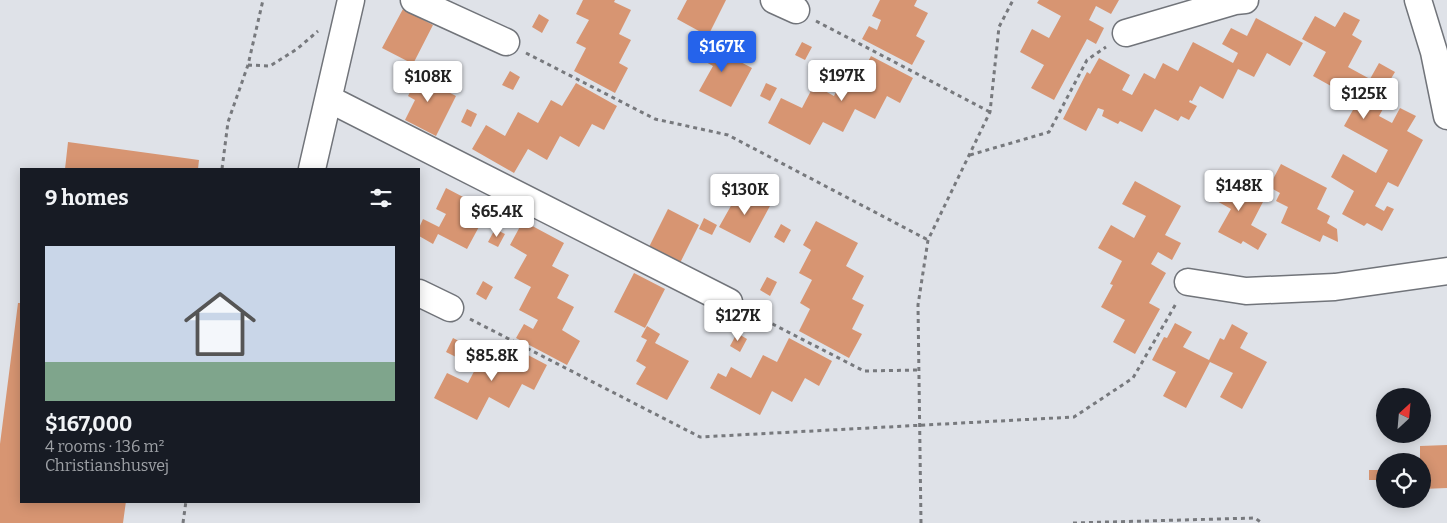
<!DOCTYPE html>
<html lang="en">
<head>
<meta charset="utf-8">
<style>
	:root { --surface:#171b24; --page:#20242c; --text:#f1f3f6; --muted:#9ea1a6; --line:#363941; --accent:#2563eb }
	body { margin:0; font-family:Bitter,serif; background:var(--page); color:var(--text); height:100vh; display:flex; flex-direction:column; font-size:19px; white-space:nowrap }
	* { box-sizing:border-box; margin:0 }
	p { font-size:16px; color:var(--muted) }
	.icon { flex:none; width:28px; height:28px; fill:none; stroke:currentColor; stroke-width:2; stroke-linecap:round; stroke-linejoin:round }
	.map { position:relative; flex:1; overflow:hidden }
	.drawer { position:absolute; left:20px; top:168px; width:400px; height:335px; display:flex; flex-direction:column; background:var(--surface); border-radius:0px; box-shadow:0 2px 12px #0003 }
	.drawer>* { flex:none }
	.needle { width:32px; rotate:26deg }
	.fabs { position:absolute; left:1376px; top:388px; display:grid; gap:10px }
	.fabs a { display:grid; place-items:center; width:55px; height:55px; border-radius:50%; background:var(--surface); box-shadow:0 2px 12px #0003; font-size:25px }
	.price { position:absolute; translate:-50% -42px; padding:0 11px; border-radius:5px; background:#fff; color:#222; font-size:16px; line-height:32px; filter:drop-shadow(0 1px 2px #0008) }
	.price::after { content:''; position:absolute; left:50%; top:30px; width:15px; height:11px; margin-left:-8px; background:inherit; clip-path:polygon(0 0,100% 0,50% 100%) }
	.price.on { background:var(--accent); color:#fff }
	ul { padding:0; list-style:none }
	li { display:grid; align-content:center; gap:10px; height:265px; padding:0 25px }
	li+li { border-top:1px solid var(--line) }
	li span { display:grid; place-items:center; height:155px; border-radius:0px; color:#555 }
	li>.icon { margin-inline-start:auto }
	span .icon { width:90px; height:90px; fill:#fffc; stroke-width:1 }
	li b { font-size:21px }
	h2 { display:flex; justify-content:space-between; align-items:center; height:60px; padding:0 25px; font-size:21px }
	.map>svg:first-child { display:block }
	.building { fill:#d79572 }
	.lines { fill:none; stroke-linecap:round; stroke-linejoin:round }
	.minor-casing { stroke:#71747a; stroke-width:29 }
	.path { stroke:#77797d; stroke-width:3; stroke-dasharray:4 4; stroke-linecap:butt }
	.minor { stroke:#fff; stroke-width:26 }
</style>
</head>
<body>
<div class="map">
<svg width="1447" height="523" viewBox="0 0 1447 523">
	<rect width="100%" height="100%" fill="#dfe2e8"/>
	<path class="building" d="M583 0H615L614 2 631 10 619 34 631 40 619 63 628 68 615 93 574 71 586 48 576 43 589 20 576 14Z
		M687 0H726L708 36 677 19Z
		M880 0H917L914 6 928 13 916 36 925 41 912 65 862 39 869 26 877 30 881 20 872 16Z
		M1039 0H1119L1111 14 1096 6 1089 20 1104 28 1096 44 1087 39 1054 100 1031 88 1044 65 1020 52 1032 29 1049 38 1061 16 1037 3Z
		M403 9 433 25 413 64 382 48Z
		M1344 12 1360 20 1352 35 1362 41 1348 67 1370 79 1379 63 1395 72 1386 87 1393 91 1379 116 1392 123 1400 108 1416 116 1407 131 1423 140 1398 187 1388 182 1375 206 1384 211 1387 206 1394 209 1382 231 1367 223 1364 226 1342 214 1354 191 1331 177 1343 154 1376 173 1388 150 1344 126 1358 101 1313 76 1326 52 1302 39 1315 16 1335 27Z
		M539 14 549 20 542 33 532 27Z
		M1256 18 1303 43 1290 66 1267 53 1254 77 1238 69 1223 99 1200 86 1192 101 1190 100 1189 102 1197 106 1189 120 1181 116 1178 121 1155 109 1142 132 1120 121 1118 124 1102 116 1104 110 1098 108 1086 131 1063 119 1087 72 1090 74 1099 58 1130 75 1122 90 1132 95 1144 73 1155 79 1163 63 1178 71 1193 42 1233 63 1238 53 1222 44 1231 28 1247 36Z
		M710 34 723 41 718 50 752 68 731 107 699 91 713 66 704 61 709 51 695 43 699 36 706 40Z
		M802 42 812 47 805 60 795 55Z
		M871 56 913 78 900 103 887 96 875 119 855 109 843 132 823 122 810 145 768 123 781 98 802 108 814 85 834 96 846 72 859 79Z
		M415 62 428 69 423 79 456 96 436 136 405 120 415 100 408 96 418 77 410 72Z
		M510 71 520 77 513 90 502 85Z
		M576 83 617 106 604 130 592 124 579 147 560 136 547 160 528 149 514 173 472 149 486 125 505 136 518 112 538 123 551 100 562 106Z
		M766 83 777 88 770 101 760 96Z
		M467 109 477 114 471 127 461 122Z
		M68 142 199 160 198 169H65Z
		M1281 164 1327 188 1317 209 1330 216 1327 223 1337 229 1338 242 1323 235 1320 242 1281 223 1288 207 1276 201 1280 193 1269 187Z
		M1220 174 1265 198 1251 225 1267 234 1258 250 1243 241 1241 244 1218 232 1231 209 1208 196Z
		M1135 181 1181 206 1165 235 1181 243 1172 260 1158 252 1151 264 1166 273 1149 303 1160 309 1135 354 1113 342 1125 320 1101 307 1113 285 1110 284 1122 261 1098 248 1111 225 1134 238 1146 216 1122 204Z
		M446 188 488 210 467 249 438 234 433 244 419 236V228L423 219 439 227 446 214 436 209Z
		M741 188 771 204 750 243 719 227Z
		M668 209 699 225 679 265 648 249Z
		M704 218 717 225 712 235 699 229Z
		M523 221 564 243 552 266 569 275 557 298 574 307 562 330 580 341 567 365 516 338 524 324 533 329 538 320 519 310 531 287 514 278 527 255 510 245Z
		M816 221 858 243 846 266 864 276 852 299 864 305 852 329 862 334 849 358 799 331 810 309 800 303 812 280 799 273 811 250 803 245Z
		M781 224 791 230 784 243 774 237Z
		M495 229 505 234 498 247 488 242Z
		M634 273 665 289 645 328 614 312Z
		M767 277 777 282 770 296 760 290Z
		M483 281 493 287 486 300 476 294Z
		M18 303H21V501H126L123 523H0V444Z
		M1175 323 1192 332 1183 347 1209 360 1220 338 1224 340 1232 324 1248 333 1240 348 1267 362 1242 409 1220 397 1233 373 1210 362 1186 408 1163 396 1176 372 1152 360 1164 337 1167 338Z
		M647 326 660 334 655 343 689 361 667 400 636 384 646 367 636 361 647 340 641 337Z
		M737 333 747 339 740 352 730 346Z
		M453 338 463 343 456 357 446 352Z
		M789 338 832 361 819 386 805 378 792 402 772 391 760 415 710 388 718 373 726 377 731 367 751 378 763 355 777 362Z
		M505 343 547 365 534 390 522 384 509 408 489 397 477 420 434 398 447 373 468 383 480 360 493 367Z
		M1447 445V488L1422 489V461H1420V446Z
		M1369 470H1385V480H1369Z"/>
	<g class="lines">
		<defs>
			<path id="minor" d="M414 0 506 42
				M774 0 796 10
				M1418 0 1434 52 1447 116
				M1126 33 1235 1 1245 0
				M329 99 729 302
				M312 169 351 0
				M1188 282 1246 291 1335 287 1447 271
				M419 293 450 308"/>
		</defs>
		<use href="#minor" class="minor-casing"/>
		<path class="path" d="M816 21 990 112
			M526 53 655 119 728 135 928 240
			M248 65 270 66 297 49 318 31
			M970 155 1049 132 1087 60 1106 47
			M222 169 228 122 248 65 263 0
			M751 313 864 371 919 370
			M470 319 700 437 1074 417 1133 378 1177 302
			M183 523 186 501
			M921 523 918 305 928 240 990 112 999 27 1013 0
			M1073 523 1255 518 1262 523"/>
		<use href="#minor" class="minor"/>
	</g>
</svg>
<div class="fabs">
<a><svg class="needle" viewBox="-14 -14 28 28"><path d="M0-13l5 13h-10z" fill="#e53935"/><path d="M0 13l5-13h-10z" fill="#9ea1a6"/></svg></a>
<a><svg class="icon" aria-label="locate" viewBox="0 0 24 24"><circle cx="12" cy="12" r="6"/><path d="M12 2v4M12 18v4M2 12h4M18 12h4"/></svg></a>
</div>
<b class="price on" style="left:722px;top:73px">$167K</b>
<b class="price" style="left:842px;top:102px">$197K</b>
<b class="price" style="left:428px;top:103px">$108K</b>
<b class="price" style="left:1364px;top:120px">$125K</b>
<b class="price" style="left:1239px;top:212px">$148K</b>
<b class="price" style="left:745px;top:216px">$130K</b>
<b class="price" style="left:497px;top:238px">$65.4K</b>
<b class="price" style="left:738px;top:342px">$127K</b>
<b class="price" style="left:492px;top:382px">$85.8K</b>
<section class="drawer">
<h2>9 homes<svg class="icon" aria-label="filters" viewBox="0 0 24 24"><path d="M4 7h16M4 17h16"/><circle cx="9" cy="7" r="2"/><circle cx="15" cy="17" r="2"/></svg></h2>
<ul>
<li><span style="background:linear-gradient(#c9d6e8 75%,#7fa58c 0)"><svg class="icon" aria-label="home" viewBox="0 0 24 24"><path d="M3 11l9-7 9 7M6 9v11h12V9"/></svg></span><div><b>$167,000</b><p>4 rooms · 136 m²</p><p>Christianshusvej</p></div></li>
</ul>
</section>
</div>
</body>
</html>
